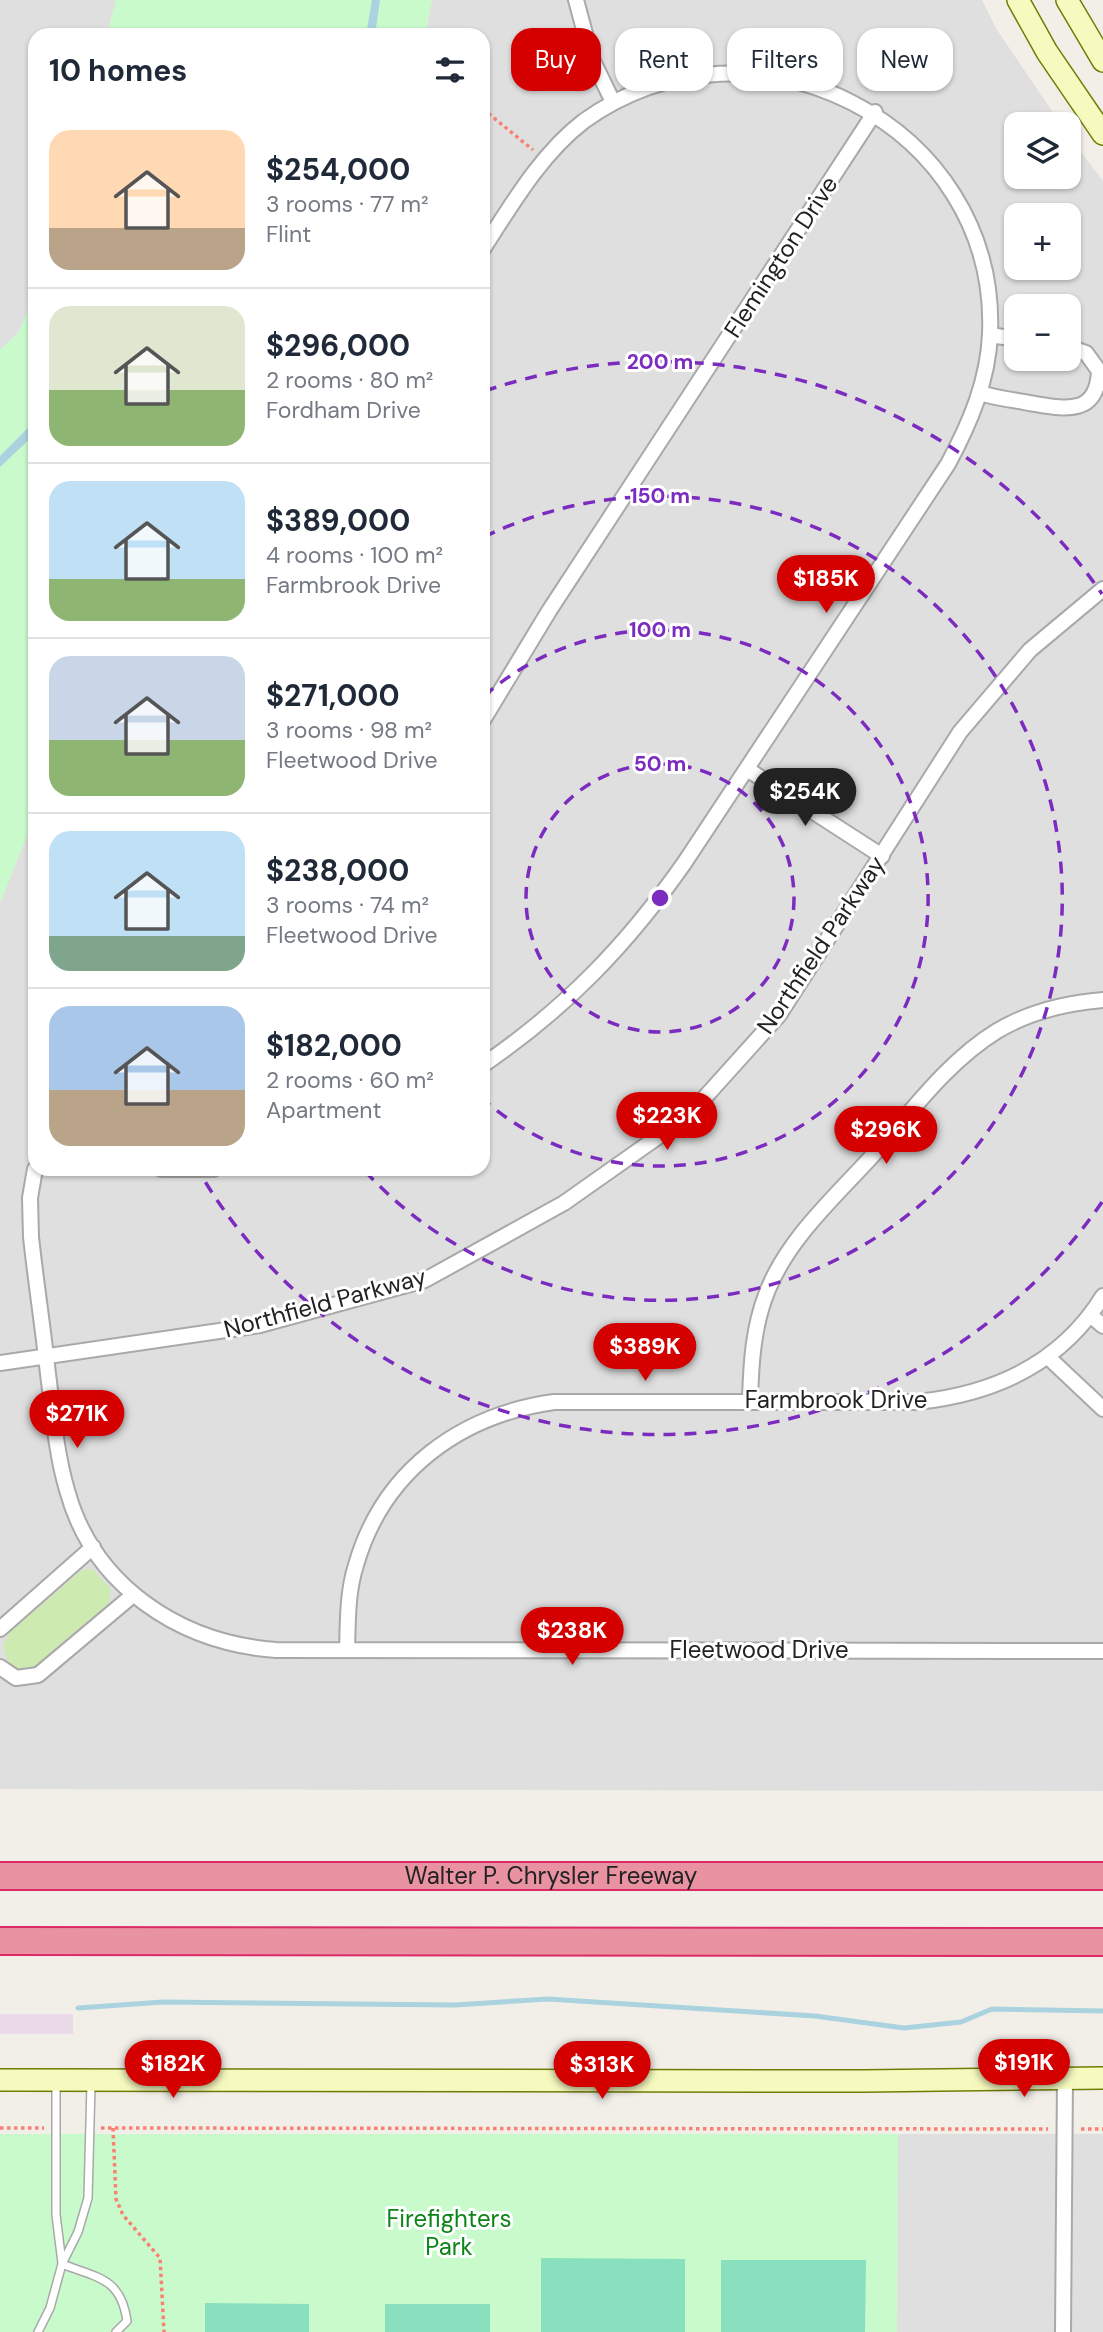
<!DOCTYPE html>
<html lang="en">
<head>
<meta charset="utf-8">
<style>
	:root { --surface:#fff; --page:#f2f2f3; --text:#1f2937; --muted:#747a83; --line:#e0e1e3; --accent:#d40000 }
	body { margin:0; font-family:"DM Sans",sans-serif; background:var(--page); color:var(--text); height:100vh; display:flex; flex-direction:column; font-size:26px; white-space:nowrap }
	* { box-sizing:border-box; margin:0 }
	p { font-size:23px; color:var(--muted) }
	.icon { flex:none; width:38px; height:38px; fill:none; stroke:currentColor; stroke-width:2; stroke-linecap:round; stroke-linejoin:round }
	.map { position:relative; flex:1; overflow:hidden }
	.panel { position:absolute; left:28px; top:28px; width:462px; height:1148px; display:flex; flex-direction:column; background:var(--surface); border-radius:21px; box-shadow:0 2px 5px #0004 }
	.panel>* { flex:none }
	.guide { position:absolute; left:511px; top:28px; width:486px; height:63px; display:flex; gap:14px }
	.tools { position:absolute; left:1004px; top:112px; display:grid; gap:14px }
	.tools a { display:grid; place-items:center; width:77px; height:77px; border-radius:14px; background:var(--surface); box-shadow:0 2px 5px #0004; font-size:35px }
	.price { position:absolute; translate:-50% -60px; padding:0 16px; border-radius:24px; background:var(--accent); color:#fff; font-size:23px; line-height:46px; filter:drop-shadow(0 2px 4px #0008) }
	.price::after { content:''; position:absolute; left:50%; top:42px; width:21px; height:16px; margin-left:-10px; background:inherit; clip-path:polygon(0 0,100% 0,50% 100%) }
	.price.on { background:#222; color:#fff }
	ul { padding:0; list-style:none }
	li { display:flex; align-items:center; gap:21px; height:175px; padding:0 21px }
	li+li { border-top:2px solid var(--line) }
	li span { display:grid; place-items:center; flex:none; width:196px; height:140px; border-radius:21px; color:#555 }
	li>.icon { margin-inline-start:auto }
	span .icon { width:84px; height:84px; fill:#fffc; stroke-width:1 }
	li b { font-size:30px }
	h2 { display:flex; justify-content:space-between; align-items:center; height:84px; padding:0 21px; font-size:30px }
	.chip { padding:0 24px; border-radius:21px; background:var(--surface); box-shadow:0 2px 5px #0004; font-size:24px; line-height:63px }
	.chip.on { background:var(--accent); color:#fff }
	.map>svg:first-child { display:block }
	.residential { fill:#e0dfdf; fill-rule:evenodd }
	.industrial { fill:#ebdbe8 }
	.grass { fill:#cdebb0 }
	.park { fill:#c8facc }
	.pitch { fill:#88e0be }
	.water { fill:#aad3df }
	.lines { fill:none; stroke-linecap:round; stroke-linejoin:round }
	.stream { stroke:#aad3df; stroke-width:5 }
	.lane-casing { stroke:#a9a9a9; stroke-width:10 }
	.street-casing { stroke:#a9a9a9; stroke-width:18 }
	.secondary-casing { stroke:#707d05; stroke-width:24 }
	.highway-casing { stroke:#dc2a67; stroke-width:30 }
	.path { stroke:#fa8072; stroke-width:3.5; stroke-dasharray:3.5 3.5; stroke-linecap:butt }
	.lane { stroke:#fff; stroke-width:7 }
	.street { stroke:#fff; stroke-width:14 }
	.secondary { stroke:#f7fabf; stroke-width:21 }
	.highway { stroke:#e892a2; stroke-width:26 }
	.ring { fill:none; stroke:#7b2cbf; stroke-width:3.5; stroke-dasharray:12 9 }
	.labels { text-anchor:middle; stroke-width:6; stroke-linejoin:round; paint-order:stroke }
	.street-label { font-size:24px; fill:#222; stroke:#fff }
	.park-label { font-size:24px; fill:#0c8416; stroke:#fff }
	.centre { fill:#7b2cbf; stroke:#fff; stroke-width:3.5 }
	.ring-label { font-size:21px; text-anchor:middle; font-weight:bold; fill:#7b2cbf; stroke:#fff; stroke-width:6; stroke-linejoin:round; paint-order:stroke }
</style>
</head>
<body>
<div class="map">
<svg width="1103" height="2332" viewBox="0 0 1103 2332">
	<rect width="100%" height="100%" fill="#f2efe9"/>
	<path class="residential" d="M0 0H116L107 35H35V296L18 333 0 350Z
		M432 0H982L997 30 1061 124H1017V177H1069V136L1103 181V1791L0 1789V903L35 815V1169H483V35H425ZM1017 215H1069V268H1017ZM1017 306H1069V359H1017Z
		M898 2134H1103V2332H897Z"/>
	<path class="industrial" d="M0 2014H73V2034H0Z"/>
	<path class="grass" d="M92 1569 111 1589 109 1603 34 1667 19 1669 8 1663 3 1645 9 1633 82 1570Z"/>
	<path class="park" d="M116 0H432L425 35H107Z
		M35 296V815L0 903V350L18 333Z
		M0 2134H898L897 2332H0Z"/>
	<path class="pitch" d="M541 2258 685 2259V2332H541Z
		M721 2260H866L865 2332H721Z
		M205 2303 309 2304V2332H205Z
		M385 2304H490V2332H385Z"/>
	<path class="water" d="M372 0H380L375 35H366Z
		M35 421V434L0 467V456Z"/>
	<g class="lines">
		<path class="stream" d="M78 2008 163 2002 455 2005 548 1999 815 2016 904 2028 961 2022 992 2009 1103 2011"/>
		<defs>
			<path id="lane" d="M56 2083V2215L62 2263
				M62 2264C98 2278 121 2278 127 2321L116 2332
				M38 2332 50 2308 62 2264 78 2232 88 2198 91 2084"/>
			<path id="street" d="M576 0 592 59 613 102
				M483 249C512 204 541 154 584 121 752 0 999 124 990 334 988 381 970 423 948 464L685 862C627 945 566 1008 483 1065
				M990 335 1017 339
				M980 393C996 398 1013 400 1029 403 1062 408 1097 418 1099 371L1086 353 1069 347
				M483 720 549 611 875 112
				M747 769 882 856
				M35 1169 30 1198 31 1237C36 1283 43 1328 48 1374 53 1412 56 1453 67 1490 93 1586 180 1643 276 1650L1103 1651
				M161 1169H214
				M1090 1315 1103 1326
				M1049 1358 1103 1409
				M0 1363 260 1325 425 1280 564 1203 689 1115 779 1015 960 732 1030 650 1103 589
				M750 1401C751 1364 753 1327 767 1292 788 1238 836 1196 874 1154 911 1112 948 1061 997 1031 1029 1012 1066 1003 1103 1000
				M0 1629 93 1547
				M347 1650C348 1622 347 1593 356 1565 383 1471 460 1415 554 1402H917C994 1394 1061 1364 1103 1296
				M0 1667 16 1678 38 1675 133 1595
				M1063 2332 1065 2077"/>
			<path id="secondary" d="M1018 0 1047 52 1103 134
				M1067 0 1103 61
				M0 2080 864 2081 1103 2078"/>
			<g id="highway">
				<path id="s1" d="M0 1876H1103"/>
				<path d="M0 1941 1103 1942"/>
			</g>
		</defs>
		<use href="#lane" class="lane-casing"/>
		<use href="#street" class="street-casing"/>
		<use href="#secondary" class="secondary-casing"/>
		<use href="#highway" class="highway-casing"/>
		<path class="path" d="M483 109 533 150
			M31 831 35 832
			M0 2128H44
			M101 2128 1048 2129
			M113 2128 116 2199 123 2215 160 2258 164 2332
			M1081 2129H1103"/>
		<use href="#lane" class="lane"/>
		<use href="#street" class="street"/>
		<use href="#secondary" class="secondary"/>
		<use href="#highway" class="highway"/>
	</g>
	<g class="ring">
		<circle cx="660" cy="898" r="134"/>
		<path d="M484 696A268 268 0 1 1 484 1100"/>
		<path d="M484 537A402 402 0 1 1 364 1170"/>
		<path d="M1102 1202A536 536 0 0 1 198 1170M485 391A536 536 0 0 1 1102 594"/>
	</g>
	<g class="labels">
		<g class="street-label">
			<text transform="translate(781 257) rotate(-57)" y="8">Flemington Drive</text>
			<text transform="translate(821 945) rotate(-56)" y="8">Northfield Parkway</text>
			<text transform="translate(325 1303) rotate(-15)" y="8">Northfield Parkway</text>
			<text x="836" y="1408">Farmbrook Drive</text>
			<text x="759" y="1658">Fleetwood Drive</text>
			<text dy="8" stroke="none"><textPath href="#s1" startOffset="551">Walter P. Chrysler Freeway</textPath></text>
		</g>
		<g class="park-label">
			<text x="449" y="2227">Firefighters<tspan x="449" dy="28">Park</tspan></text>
		</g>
	</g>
	<circle cx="660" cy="898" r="10" class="centre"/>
	<g class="ring-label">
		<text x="660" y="369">200 m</text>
		<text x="660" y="503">150 m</text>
		<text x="660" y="637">100 m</text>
		<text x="660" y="771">50 m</text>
	</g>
</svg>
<div class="tools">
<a><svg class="icon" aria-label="layers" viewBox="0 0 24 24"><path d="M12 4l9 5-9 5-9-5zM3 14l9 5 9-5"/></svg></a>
<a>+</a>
<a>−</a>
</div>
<b class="price" style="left:826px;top:615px">$185K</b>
<b class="price on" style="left:805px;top:828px">$254K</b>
<b class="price" style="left:667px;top:1152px">$223K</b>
<b class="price" style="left:886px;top:1166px">$296K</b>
<b class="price" style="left:645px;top:1383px">$389K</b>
<b class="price" style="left:77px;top:1450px">$271K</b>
<b class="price" style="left:572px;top:1667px">$238K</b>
<b class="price" style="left:1024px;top:2099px">$191K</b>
<b class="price" style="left:173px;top:2100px">$182K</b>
<b class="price" style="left:602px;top:2101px">$313K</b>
<div class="guide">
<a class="chip on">Buy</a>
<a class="chip">Rent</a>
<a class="chip">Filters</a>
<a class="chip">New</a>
</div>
<section class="panel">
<h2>10 homes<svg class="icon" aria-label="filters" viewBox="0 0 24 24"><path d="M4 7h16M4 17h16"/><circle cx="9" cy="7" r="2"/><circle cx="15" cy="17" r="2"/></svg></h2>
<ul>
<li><span style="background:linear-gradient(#ffd9b3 70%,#b9a48a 0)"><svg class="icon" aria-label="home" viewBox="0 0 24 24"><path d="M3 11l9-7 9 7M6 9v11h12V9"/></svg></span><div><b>$254,000</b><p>3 rooms · 77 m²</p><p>Flint</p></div></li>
<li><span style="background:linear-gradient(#dfe7d0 60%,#8fb573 0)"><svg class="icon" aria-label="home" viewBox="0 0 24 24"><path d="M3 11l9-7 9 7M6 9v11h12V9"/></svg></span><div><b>$296,000</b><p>2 rooms · 80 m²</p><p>Fordham Drive</p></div></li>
<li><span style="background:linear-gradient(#bfe0f5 70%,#8fb573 0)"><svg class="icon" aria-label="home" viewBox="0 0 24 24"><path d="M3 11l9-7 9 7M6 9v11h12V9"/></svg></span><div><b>$389,000</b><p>4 rooms · 100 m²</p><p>Farmbrook Drive</p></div></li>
<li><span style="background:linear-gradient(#c9d6e8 60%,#8fb573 0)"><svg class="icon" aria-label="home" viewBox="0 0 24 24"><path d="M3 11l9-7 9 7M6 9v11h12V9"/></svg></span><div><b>$271,000</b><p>3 rooms · 98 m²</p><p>Fleetwood Drive</p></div></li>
<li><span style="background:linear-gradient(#bfe0f5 75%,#7fa58c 0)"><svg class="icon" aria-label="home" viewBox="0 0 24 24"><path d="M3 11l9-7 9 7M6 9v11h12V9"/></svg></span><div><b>$238,000</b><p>3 rooms · 74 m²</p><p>Fleetwood Drive</p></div></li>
<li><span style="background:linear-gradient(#a9c7e8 60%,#b9a48a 0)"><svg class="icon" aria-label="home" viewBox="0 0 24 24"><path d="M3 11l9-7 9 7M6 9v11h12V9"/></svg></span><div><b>$182,000</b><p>2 rooms · 60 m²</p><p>Apartment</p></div></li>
</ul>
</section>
</div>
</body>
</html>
